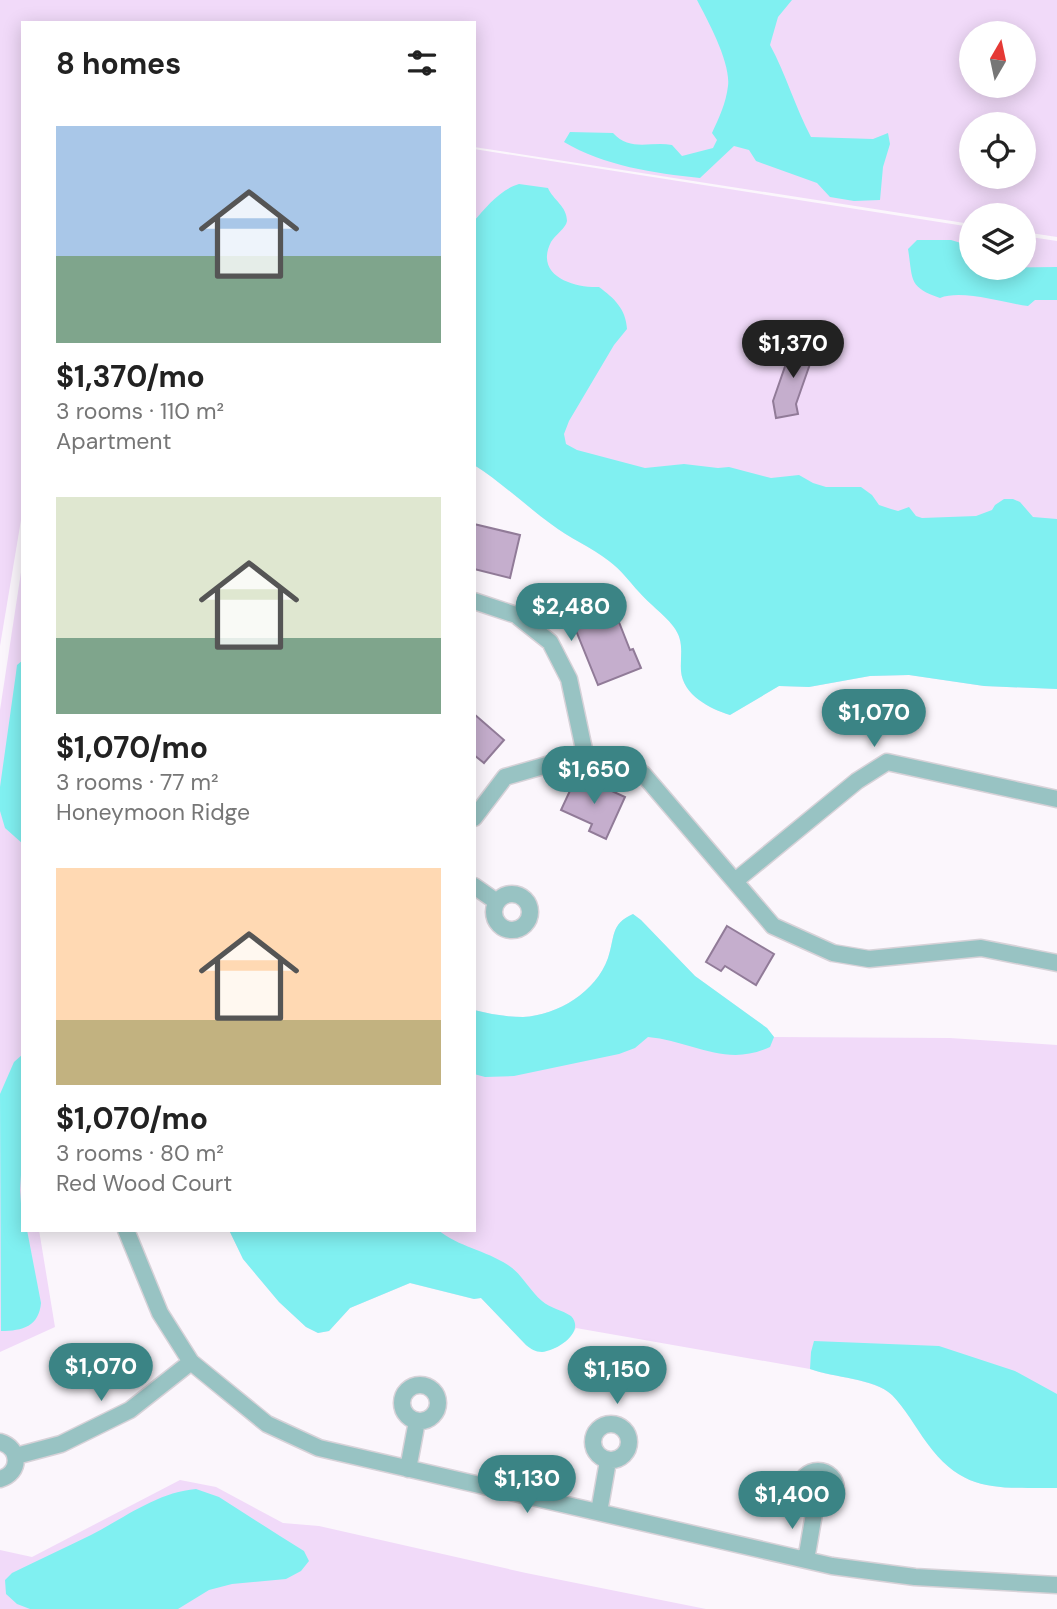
<!DOCTYPE html>
<html lang="en">
<head>
<meta charset="utf-8">
<style>
	:root { --surface:#fff; --page:#f2f2f2; --text:#222; --muted:#767676; --accent:#3b8485 }
	body { margin:0; font-family:"DM Sans",sans-serif; background:var(--page); color:var(--text); height:100vh; display:flex; flex-direction:column; font-size:26px; white-space:nowrap }
	* { box-sizing:border-box; margin:0 }
	p { font-size:23px; color:var(--muted) }
	.icon { flex:none; width:38px; height:38px; fill:none; stroke:currentColor; stroke-width:2; stroke-linecap:round; stroke-linejoin:round }
	.map { position:relative; flex:1; overflow:hidden }
	.sheet { position:absolute; left:21px; top:21px; width:455px; height:1211px; display:flex; flex-direction:column; background:var(--surface); border-radius:0px; box-shadow:0 4px 18px #0003 }
	.sheet>* { flex:none }
	.needle { width:46px; rotate:9deg }
	.fabs { position:absolute; left:959px; top:21px; display:grid; gap:14px }
	.fabs a { display:grid; place-items:center; width:77px; height:77px; border-radius:50%; background:var(--surface); box-shadow:0 4px 18px #0003; font-size:35px }
	.price { position:absolute; translate:-50% -60px; padding:0 16px; border-radius:24px; background:var(--accent); color:#fff; font-size:23px; line-height:46px; filter:drop-shadow(0 2px 4px #0008) }
	.price::after { content:''; position:absolute; left:50%; top:42px; width:21px; height:16px; margin-left:-10px; background:inherit; clip-path:polygon(0 0,100% 0,50% 100%) }
	.price.current { background:#222; color:#fff }
	ul { padding:0; list-style:none }
	li { display:grid; align-content:center; gap:14px; height:371px; padding:0 35px }
	li span { display:grid; place-items:center; height:217px; border-radius:0px; color:#555 }
	li>.icon { margin-inline-start:auto }
	span .icon { width:126px; height:126px; fill:#fffc; stroke-width:1 }
	li b { font-size:30px }
	h2 { display:flex; justify-content:space-between; align-items:center; height:84px; padding:0 35px; font-size:30px }
	.map>svg:first-child { display:block }
	.green { fill:#f1daf9; fill-rule:evenodd }
	.water { fill:#80f0f1 }
	.building { fill:#c5aecd; stroke:#917b98; stroke-width:2 }
	.lines { fill:none; stroke-linecap:round; stroke-linejoin:round }
	.minor-casing { stroke:#d7d2d8; stroke-width:19 }
	.minor { stroke:#98c3c3; stroke-width:16 }
</style>
</head>
<body>
<div class="map">
<svg width="1057" height="1609" viewBox="0 0 1057 1609">
	<rect width="100%" height="100%" fill="#fbf6fc"/>
	<path class="green" d="M0 0H1057V237L1024 232V215H971V224L474 147V23H23V508L0 646ZM971 33H1024V86H971ZM971 124H1024V177H971Z
		M474 149 971 227V268H1024V236L1057 241V689L984 686 909 675 870 676 809 687 779 686 730 715C710 709 683 695 681 671 680 654 685 641 673 626 663 613 649 604 639 592 629 581 621 570 609 561 591 547 569 538 551 524 525 505 501 482 474 465Z
		M23 559V1230H39L55 1327 0 1352V710Z
		M633 914 641 920 695 976 767 1028 774 1037 950 1038 1057 1045V1488C999 1487 965 1495 927 1443 916 1428 905 1408 892 1395 873 1378 834 1378 810 1369L576 1328C566 1346 545 1358 526 1345L481 1298 474 1299 410 1283 350 1308 329 1331 318 1333 306 1327 279 1302 243 1259 229 1230H474V1010C490 1014 507 1017 523 1017 558 1015 596 992 608 958 615 938 610 924 633 914Z
		M180 1480 216 1487 283 1523 319 1526 526 1573 706 1609H0V1550L32 1557Z"/>
	<path class="water" d="M697 0H792L778 17 770 45C786 74 795 107 811 137L873 139 888 133 890 144 883 167 880 200 854 201 830 197 817 183 756 161 749 150 734 146 700 178C654 173 604 166 564 142L570 132 613 133C630 152 651 141 672 145L682 156 713 148 717 140 712 133C719 118 726 103 728 86 731 63 708 21 697 0Z
		M519 184 548 188C553 200 567 206 567 221 566 228 555 235 551 242 534 276 574 288 599 287 614 298 626 309 627 329L614 345 569 421 564 434 566 444 577 450 645 468 684 464 718 468 729 467 771 478 799 475 813 483 826 487H861L872 495 879 505 891 509 898 511 909 507 916 516 922 518 976 516 992 510 995 505 1004 499H1013L1020 502 1033 517 1057 519V689L984 686 909 675 870 676 809 687 779 686 730 715C710 709 683 695 681 671 680 654 685 641 673 626 663 613 649 604 639 592 629 581 621 570 609 561 591 547 569 538 551 524 525 505 501 482 474 465V221C486 207 501 189 519 184Z
		M917 240H951L971 246V268L1057 267V300H1035L1028 306C1004 303 962 289 940 298 908 287 913 280 908 249Z
		M23 660V844L5 828 0 811V787L16 673 17 665Z
		M633 914 641 920 695 976 767 1028 774 1037 770 1047C726 1068 692 1041 648 1037L635 1048 619 1054 514 1076 485 1077 474 1074V1010C490 1014 507 1017 523 1017 558 1015 596 992 608 958 615 938 610 924 633 914Z
		M23 1054V1144L20 1190 23 1230H27L41 1303C39 1326 23 1331 1 1331L0 1094 14 1062Z
		M229 1230H438C459 1247 485 1250 508 1265 522 1274 529 1290 542 1301 550 1308 562 1310 571 1316 586 1332 557 1351 542 1352 535 1352 531 1349 526 1345L481 1298 474 1299 410 1283 350 1308 329 1331 318 1333 306 1327 279 1302 243 1259Z
		M814 1341 939 1346 1015 1371 1057 1394V1488C999 1487 965 1495 927 1443 916 1428 905 1408 892 1395 874 1378 834 1378 810 1369L811 1352Z
		M196 1489 219 1497 280 1536 304 1551 309 1561 301 1571 286 1579 232 1584 209 1590 178 1609H30L17 1604 6 1594 5 1580 12 1573C38 1560 65 1548 91 1535 124 1518 158 1492 196 1489Z"/>
	<path class="building" d="M804 340 818 356 810 364 796 404 798 414 776 418 773 401 790 352Z
		M474 524 520 535 510 578 474 569Z
		M615 612 630 650 633 649 641 668 598 685 575 628Z
		M474 714 504 740 484 763 474 755Z
		M588 780 625 797 606 839 589 831 592 824 561 810 574 782 585 786Z
		M727 926 774 954 756 985 725 966 721 971 706 962Z"/>
	<g class="lines">
		<defs>
			<path id="minor" d="M474 601 516 615 550 642 569 679 585 754
				M474 818 505 777 585 754 643 774 773 926 833 953 869 959 981 948 1057 963
				M735 881 857 781 887 762 1057 799
				M474 886 497 902
				M494 912a18 18 0 1 1 36 0a18 18 0 1 1-36 0Z
				M126 1230 160 1313 191 1362 267 1424 319 1448 832 1566 915 1577 1057 1585
				M402 1403a18 18 0 1 1 36 0a18 18 0 1 1-36 0Z
				M593 1442a18 18 0 1 1 36 0a18 18 0 1 1-36 0Z
				M0 1442C21 1448 21 1473 0 1479
				M16 1456 61 1444 130 1410 191 1362
				M408 1469 417 1421
				M800 1489a18 18 0 1 1 36 0a18 18 0 1 1-36 0Z
				M599 1512 608 1461
				M806 1560 815 1508"/>
		</defs>
		<use href="#minor" class="minor-casing"/>
		<use href="#minor" class="minor"/>
	</g>
</svg>
<div class="fabs">
<a><svg class="needle" viewBox="-14 -14 28 28"><path d="M0-13l5 13h-10z" fill="#e53935"/><path d="M0 13l5-13h-10z" fill="#767676"/></svg></a>
<a><svg class="icon" aria-label="locate" viewBox="0 0 24 24"><circle cx="12" cy="12" r="6"/><path d="M12 2v4M12 18v4M2 12h4M18 12h4"/></svg></a>
<a><svg class="icon" aria-label="layers" viewBox="0 0 24 24"><path d="M12 4l9 5-9 5-9-5zM3 14l9 5 9-5"/></svg></a>
</div>
<b class="price current" style="left:793px;top:380px">$1,370</b>
<b class="price" style="left:571px;top:643px">$2,480</b>
<b class="price" style="left:874px;top:749px">$1,070</b>
<b class="price" style="left:594px;top:806px">$1,650</b>
<b class="price" style="left:101px;top:1403px">$1,070</b>
<b class="price" style="left:617px;top:1406px">$1,150</b>
<b class="price" style="left:527px;top:1515px">$1,130</b>
<b class="price" style="left:792px;top:1531px">$1,400</b>
<section class="sheet">
<h2>8 homes<svg class="icon" aria-label="filters" viewBox="0 0 24 24"><path d="M4 7h16M4 17h16"/><circle cx="9" cy="7" r="2"/><circle cx="15" cy="17" r="2"/></svg></h2>
<ul>
<li><span style="background:linear-gradient(#a9c7e8 60%,#7fa58c 0)"><svg class="icon" aria-label="home" viewBox="0 0 24 24"><path d="M3 11l9-7 9 7M6 9v11h12V9"/></svg></span><div><b>$1,370/mo</b><p>3 rooms · 110 m²</p><p>Apartment</p></div></li>
<li><span style="background:linear-gradient(#dfe7d0 65%,#7fa58c 0)"><svg class="icon" aria-label="home" viewBox="0 0 24 24"><path d="M3 11l9-7 9 7M6 9v11h12V9"/></svg></span><div><b>$1,070/mo</b><p>3 rooms · 77 m²</p><p>Honeymoon Ridge</p></div></li>
<li><span style="background:linear-gradient(#ffd9b3 70%,#c2b280 0)"><svg class="icon" aria-label="home" viewBox="0 0 24 24"><path d="M3 11l9-7 9 7M6 9v11h12V9"/></svg></span><div><b>$1,070/mo</b><p>3 rooms · 80 m²</p><p>Red Wood Court</p></div></li>
</ul>
</section>
</div>
</body>
</html>
